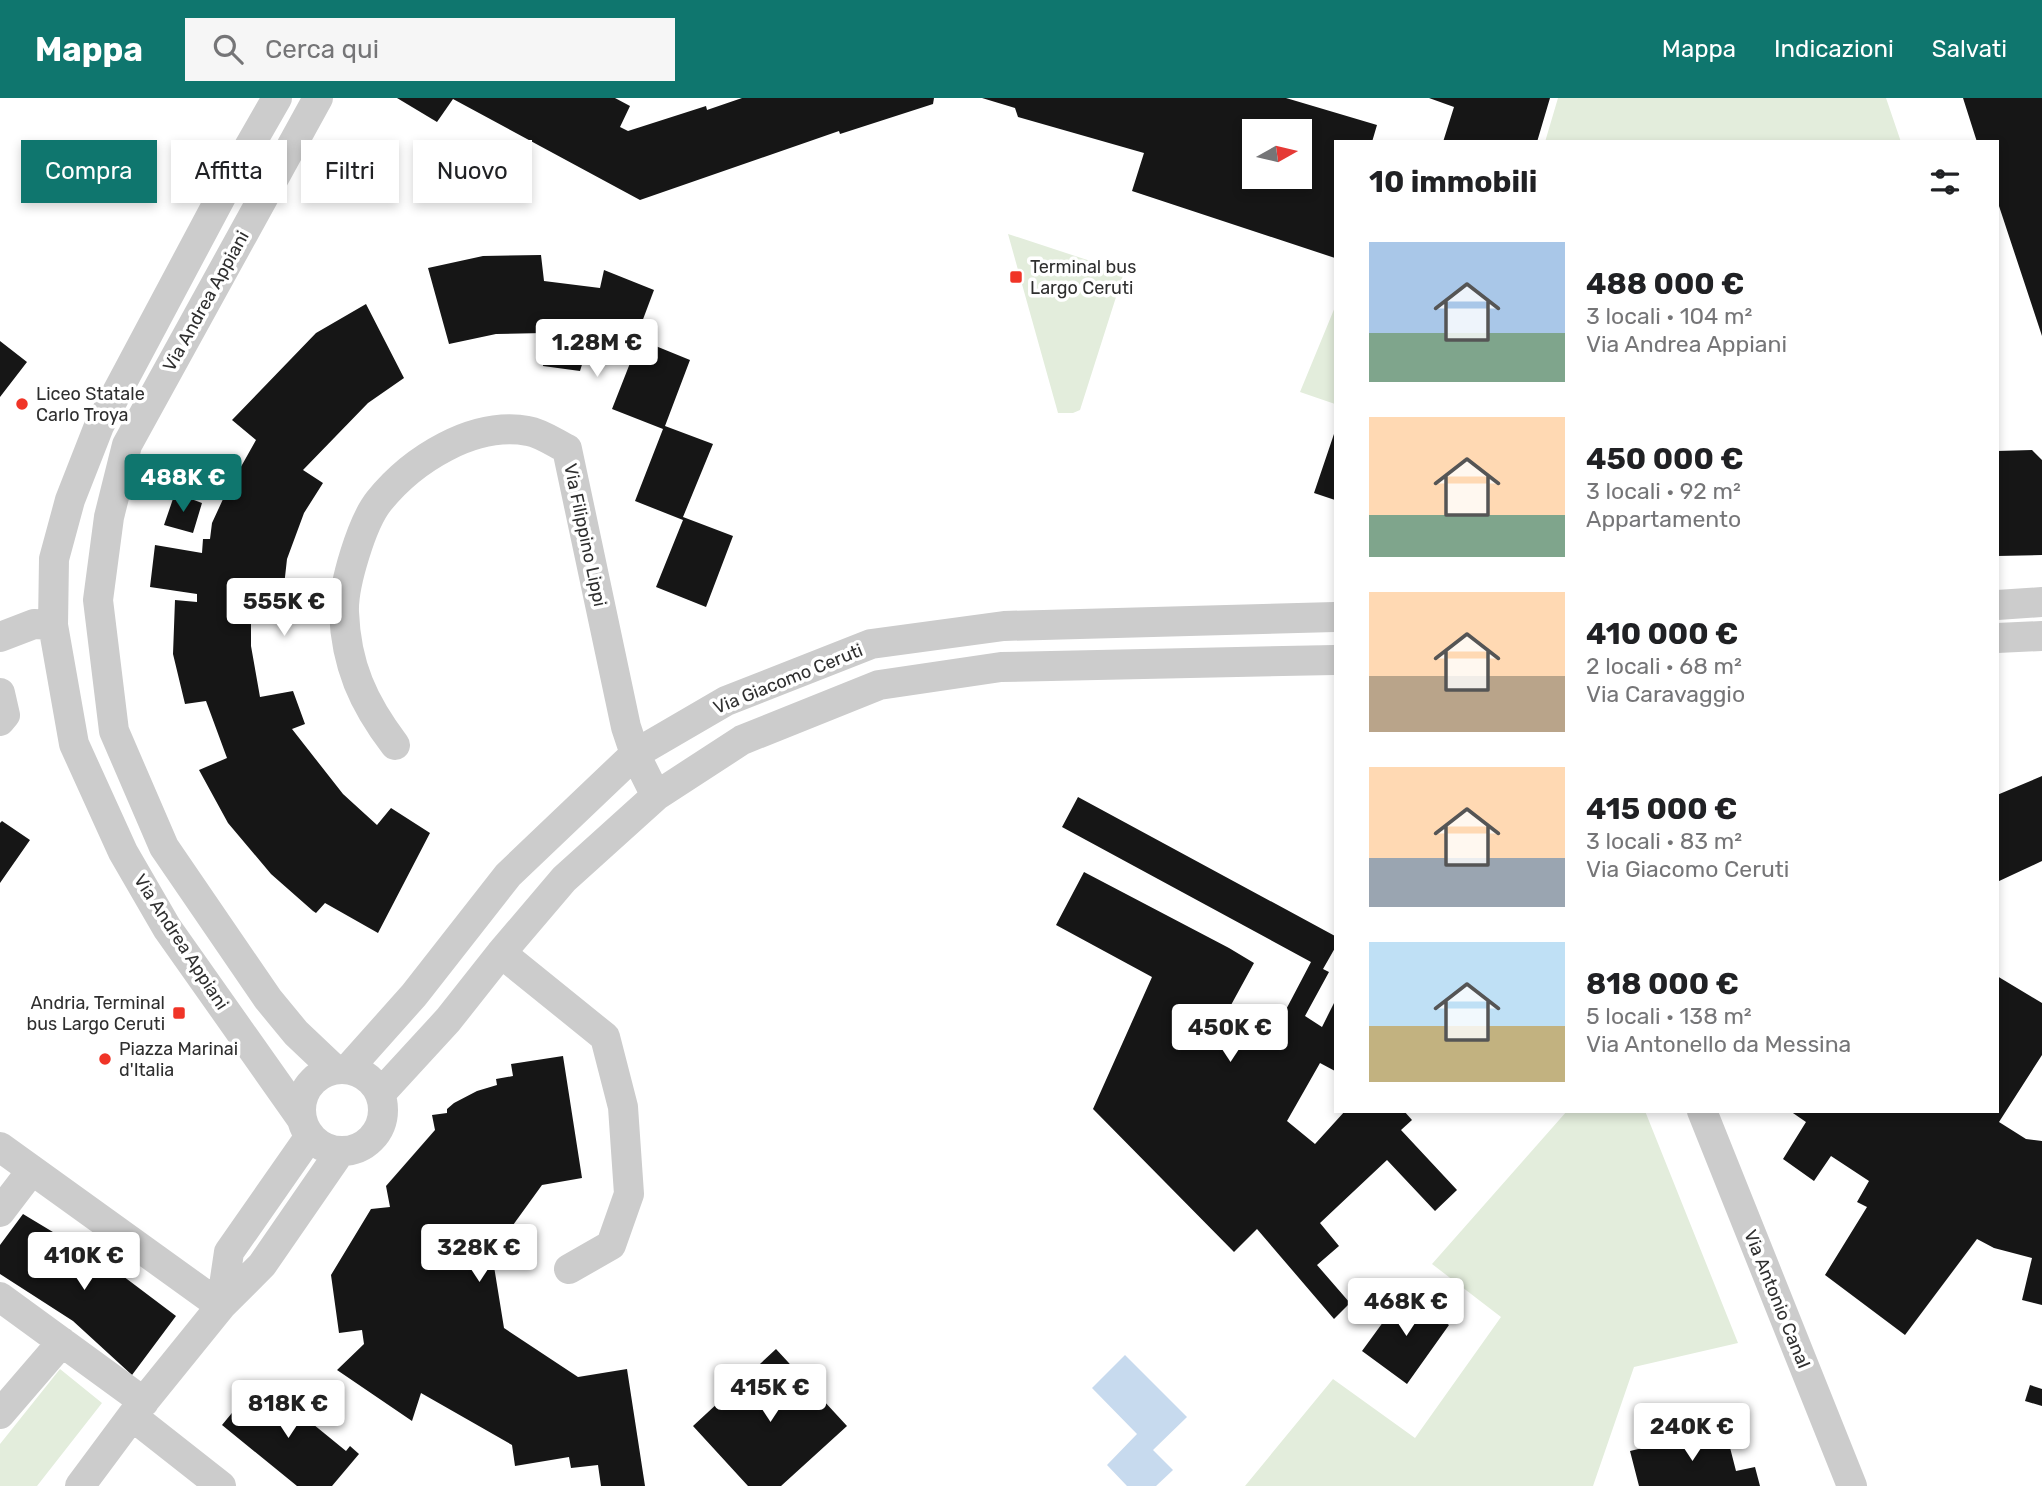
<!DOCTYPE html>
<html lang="it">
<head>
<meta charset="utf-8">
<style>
	:root { --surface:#fff; --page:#f6f6f6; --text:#202124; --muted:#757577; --accent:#0f766e }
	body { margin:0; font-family:Rubik,sans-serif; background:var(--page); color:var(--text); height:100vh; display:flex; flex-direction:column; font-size:26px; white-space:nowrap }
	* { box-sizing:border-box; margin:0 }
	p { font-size:23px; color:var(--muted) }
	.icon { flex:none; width:38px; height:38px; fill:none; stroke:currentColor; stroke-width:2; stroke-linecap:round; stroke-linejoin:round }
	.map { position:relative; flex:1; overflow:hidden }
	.side { position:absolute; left:1334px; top:42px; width:665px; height:973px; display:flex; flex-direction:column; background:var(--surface); border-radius:0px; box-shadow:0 4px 10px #0003 }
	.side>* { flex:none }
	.guide { position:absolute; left:21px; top:42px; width:665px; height:63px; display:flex; gap:14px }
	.needle { width:46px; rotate:82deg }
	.controls { position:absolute; left:1242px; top:21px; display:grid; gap:14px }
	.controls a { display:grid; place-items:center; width:70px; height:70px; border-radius:0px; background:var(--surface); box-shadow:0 4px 10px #0003; font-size:35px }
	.price { position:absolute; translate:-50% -60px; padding:0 16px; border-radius:7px; background:#fff; color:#222; font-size:23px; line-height:46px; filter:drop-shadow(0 2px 4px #0008) }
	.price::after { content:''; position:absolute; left:50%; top:42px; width:21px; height:16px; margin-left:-10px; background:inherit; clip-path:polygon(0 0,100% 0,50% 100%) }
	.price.active { background:var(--accent); color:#fff }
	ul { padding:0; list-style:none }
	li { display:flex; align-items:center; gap:21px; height:175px; padding:0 35px }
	li span { display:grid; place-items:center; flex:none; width:196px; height:140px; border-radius:0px; color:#555 }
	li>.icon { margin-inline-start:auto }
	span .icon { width:84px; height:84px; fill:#fffc; stroke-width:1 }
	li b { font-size:30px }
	h2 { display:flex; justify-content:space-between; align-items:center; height:84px; padding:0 35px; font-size:30px }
	.tag { padding:0 24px; border-radius:0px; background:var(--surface); box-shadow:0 4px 10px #0003; font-size:24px; line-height:63px }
	.tag.active { background:var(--accent); color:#fff }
	header { display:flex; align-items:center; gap:42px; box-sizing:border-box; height:98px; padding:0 35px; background:var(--accent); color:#fff }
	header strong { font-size:33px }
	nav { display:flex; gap:38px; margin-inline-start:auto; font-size:24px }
	.search { width:490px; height:63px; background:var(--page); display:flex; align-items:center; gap:18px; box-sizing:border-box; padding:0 24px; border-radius:0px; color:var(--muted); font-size:26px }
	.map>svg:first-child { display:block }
	.green { fill:#e3eddc }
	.water { fill:#c7daee }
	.building { fill:#161616; fill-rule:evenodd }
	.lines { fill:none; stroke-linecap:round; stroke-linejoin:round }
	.street { stroke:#ccc; stroke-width:30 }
	.poi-dot { fill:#f03427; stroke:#fff; stroke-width:2.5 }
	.labels { text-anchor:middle; stroke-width:7; stroke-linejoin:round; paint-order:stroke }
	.poi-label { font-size:18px; fill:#2f2f2f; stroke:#fff; text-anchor:start }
	.street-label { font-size:18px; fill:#2f2f2f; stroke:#fff }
</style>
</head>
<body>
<header>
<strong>Mappa</strong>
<div class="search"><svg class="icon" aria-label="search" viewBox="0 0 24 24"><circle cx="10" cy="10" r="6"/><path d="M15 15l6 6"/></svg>Cerca qui</div>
<nav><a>Mappa</a><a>Indicazioni</a><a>Salvati</a></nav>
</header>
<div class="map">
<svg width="2042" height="1388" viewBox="0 0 2042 1388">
	<rect width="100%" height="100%" fill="#fff"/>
	<path class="green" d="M1558 0H1886L1901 44H1545Z
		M1008 136 1124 174 1080 312 1073 315H1058Z
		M1335 209V306L1300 294Z
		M1567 1013H1645L1738 1245 1634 1269 1593 1388H1245L1333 1281 1415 1340 1501 1219 1432 1166Z
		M60 1271 102 1305 37 1388H0V1346Z"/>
	<path class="water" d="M1125 1257 1187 1319 1153 1352 1173 1372 1156 1388H1127L1107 1367 1137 1336 1092 1290Z"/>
	<path class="building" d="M397 0H615L630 8 620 29 628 33 706 8 707 12 742 0H934L933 6 840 36 839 33 640 102 453 1 437 24Z
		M982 0H1286L1377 27 1372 44H1335V160L1132 93 1144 55 1018 19 1015 10ZM1255 33H1300V79H1255Z
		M1429 0H1550L1537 44H1443L1454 9Z
		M1963 0H2042V238L1997 102V44H1977Z
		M541 157 544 183 600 190 604 172 654 192 636 240 690 262 665 328 713 346 683 419 733 438 706 509 656 489 683 422 635 403 663 331 612 311 634 255 591 238 580 273 543 268 544 235 496 236 449 246 428 170 483 158Z
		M366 206 404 280 368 305 303 372 323 385 304 415 287 461 283 497 251 493V548L260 599 293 593 305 626 292 631 343 696 377 727 391 710 430 735 378 835 325 805 316 815 313 813 271 776 228 725 199 672 227 660 206 603 185 606 173 556 175 502 197 504V496L150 489 155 447 202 455 203 441H210L212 425 224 399 256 342 232 322 316 235Z
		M0 243 27 264 0 299Z
		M1335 333V402L1314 395Z
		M2032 352 2042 362V457L1997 458V353Z
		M175 395 202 405 193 435 164 427Z
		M2042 678V763L1997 784V697Z
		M1078 699 1335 838V850L1323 871 1329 874 1305 918 1322 929 1335 903V973L1320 965 1287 1023 1315 1046 1345 1013H1404L1412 1022 1401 1032 1457 1092 1435 1113 1387 1062 1320 1125 1339 1148 1317 1167 1350 1205 1334 1221 1257 1131 1234 1154 1093 1011 1152 879 1056 827 1084 774 1229 850 1254 865 1225 918 1270 942 1311 864 1062 729Z
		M2 723 30 742 0 785V725Z
		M1997 878 2042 905V957L1999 1024 2026 1041 2042 1043V1207L2022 1202 2032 1160 1994 1150 1977 1141 1905 1237 1825 1177 1867 1109 1857 1104 1869 1083 1831 1058 1814 1083 1783 1061 1806 1024 1790 1013H1997Z
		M563 958 582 1080 542 1087 492 1156 504 1230 578 1279 627 1271 645 1388H601L598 1367 571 1370 569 1359 515 1368 512 1347 421 1295 412 1323 337 1272 364 1246 362 1232 339 1235 331 1177 371 1111 390 1109 386 1088 435 1032 432 1017 447 1015V1011L454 1005 477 993 497 987 496 981 513 978 511 966Z
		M23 1116 111 1169 176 1218 132 1277 73 1223 0 1176V1147Z
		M1405 1194 1449 1227 1407 1286 1362 1253Z
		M776 1251 847 1328 781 1388H748L693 1328Z
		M259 1282 346 1353 350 1348 359 1356 332 1388H297L222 1327Z
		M2030 1287 2042 1291V1308L2025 1303Z
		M1725 1330 1736 1373 1755 1369 1760 1388H1639L1630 1353Z"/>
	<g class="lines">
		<path class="street" d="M277 0 230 82 99 328 70 402 54 461 53 527 74 646 123 754 167 830 301 1020
			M318 0 127 347 109 419 98 502 114 633 164 749 268 901 296 935 334 971
			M1997 507 2042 504
			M0 539 34 526 53 527
			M1997 540 2042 538
			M0 595 5 617 0 623
			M395 647C363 605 346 567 344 514 343 487 362 424 379 403 412 362 473 323 528 333 541 335 555 345 567 351L626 629 635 656 656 698
			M501 855 605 939 623 1009 629 1096 611 1147 569 1171
			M301 1012a41 41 0 1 1 82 0a41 41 0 1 1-82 0Z
			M348 971 414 897 508 777 635 656 726 603 871 546 1004 528 1335 519
			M380 996 448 922 501 855 564 781 656 698 742 642 879 587 1001 569 1335 562
			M1702 1013 1852 1388
			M0 1049 221 1208
			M0 1114 32 1072
			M0 1199 144 1304
			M221 1208 229 1154 310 1038
			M0 1316 62 1244
			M132 1318 221 1388
			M80 1388 132 1318 221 1208 262 1167 340 1054"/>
	</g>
	<g class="poi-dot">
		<rect x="1009" y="172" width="14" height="14" rx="3.5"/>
		<circle cx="22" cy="306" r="7"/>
		<rect x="172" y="908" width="14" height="14" rx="3.5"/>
		<circle cx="105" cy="961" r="7"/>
	</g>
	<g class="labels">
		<g class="poi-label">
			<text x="1030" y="175">Terminal bus<tspan x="1030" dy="21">Largo Ceruti</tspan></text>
			<text x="36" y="302">Liceo Statale<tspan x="36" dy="21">Carlo Troya</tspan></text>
			<text x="165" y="911" text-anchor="end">Andria, Terminal<tspan x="165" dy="21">bus Largo Ceruti</tspan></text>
			<text x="119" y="957">Piazza Marinai<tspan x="119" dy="21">d'Italia</tspan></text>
		</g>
		<g class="street-label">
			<text transform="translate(206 203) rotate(-61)" y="6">Via Andrea Appiani</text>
			<text transform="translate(585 437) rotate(78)" y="6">Via Filippino Lippi</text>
			<text transform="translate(788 581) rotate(-22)" y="6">Via Giacomo Ceruti</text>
			<text transform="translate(181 844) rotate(57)" y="6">Via Andrea Appiani</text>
			<text transform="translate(1777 1201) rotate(68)" y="6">Via Antonio Canal</text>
		</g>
	</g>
</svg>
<div class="controls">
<a><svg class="needle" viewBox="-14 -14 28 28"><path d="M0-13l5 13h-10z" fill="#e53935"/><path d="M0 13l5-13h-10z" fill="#757577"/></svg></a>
</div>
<b class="price" style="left:597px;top:281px">1.28M €</b>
<b class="price active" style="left:183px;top:416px">488K €</b>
<b class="price" style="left:284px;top:540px">555K €</b>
<b class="price" style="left:1230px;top:966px">450K €</b>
<b class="price" style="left:479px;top:1186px">328K €</b>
<b class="price" style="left:84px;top:1194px">410K €</b>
<b class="price" style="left:1406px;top:1240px">468K €</b>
<b class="price" style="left:770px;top:1326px">415K €</b>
<b class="price" style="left:288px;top:1342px">818K €</b>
<b class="price" style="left:1692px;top:1365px">240K €</b>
<div class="guide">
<a class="tag active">Compra</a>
<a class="tag">Affitta</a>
<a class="tag">Filtri</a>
<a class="tag">Nuovo</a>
</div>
<section class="side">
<h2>10 immobili<svg class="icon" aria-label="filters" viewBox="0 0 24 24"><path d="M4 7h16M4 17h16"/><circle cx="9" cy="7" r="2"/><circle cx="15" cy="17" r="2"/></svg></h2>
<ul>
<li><span style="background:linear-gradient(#a9c7e8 65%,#7fa58c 0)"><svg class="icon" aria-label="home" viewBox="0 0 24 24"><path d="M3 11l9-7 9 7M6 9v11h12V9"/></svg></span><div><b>488 000 €</b><p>3 locali · 104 m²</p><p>Via Andrea Appiani</p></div></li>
<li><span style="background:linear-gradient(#ffd9b3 70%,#7fa58c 0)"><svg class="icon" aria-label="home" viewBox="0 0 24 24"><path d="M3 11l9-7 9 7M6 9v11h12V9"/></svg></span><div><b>450 000 €</b><p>3 locali · 92 m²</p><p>Appartamento</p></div></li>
<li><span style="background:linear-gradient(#ffd9b3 60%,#b9a48a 0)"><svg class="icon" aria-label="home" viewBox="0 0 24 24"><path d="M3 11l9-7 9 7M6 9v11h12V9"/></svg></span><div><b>410 000 €</b><p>2 locali · 68 m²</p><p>Via Caravaggio</p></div></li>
<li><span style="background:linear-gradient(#ffd9b3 65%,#9aa5b1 0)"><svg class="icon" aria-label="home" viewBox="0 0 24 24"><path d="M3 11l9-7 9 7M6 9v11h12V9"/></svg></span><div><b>415 000 €</b><p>3 locali · 83 m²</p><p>Via Giacomo Ceruti</p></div></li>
<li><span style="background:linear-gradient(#bfe0f5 60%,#c2b280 0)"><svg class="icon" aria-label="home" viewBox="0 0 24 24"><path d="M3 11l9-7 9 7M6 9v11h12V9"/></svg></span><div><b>818 000 €</b><p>5 locali · 138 m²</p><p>Via Antonello da Messina</p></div></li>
</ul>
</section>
</div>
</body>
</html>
